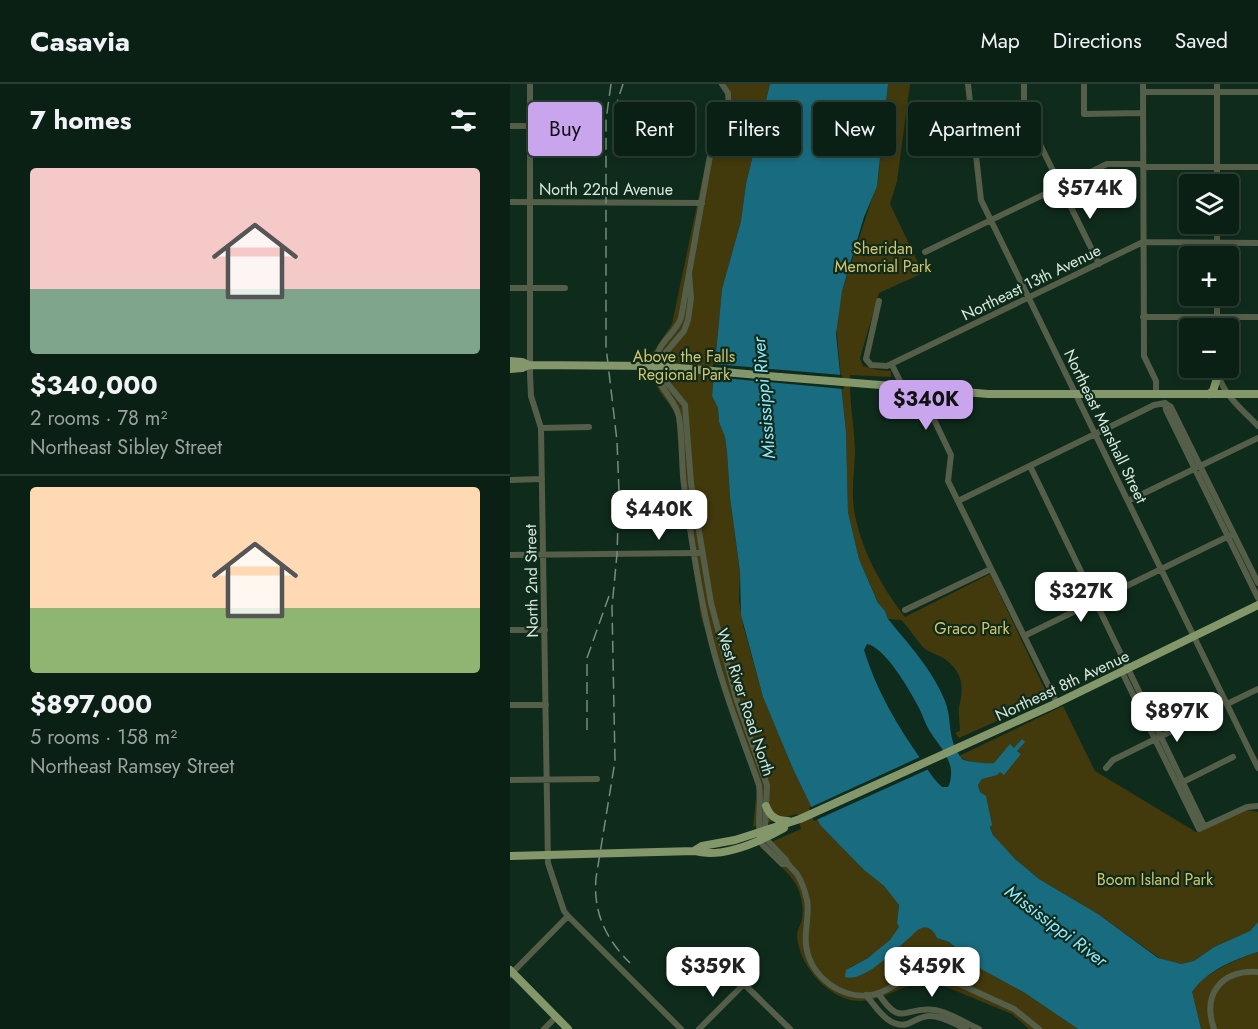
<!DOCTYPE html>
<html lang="en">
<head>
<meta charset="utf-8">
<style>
	:root { --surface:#0b2015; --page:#192d22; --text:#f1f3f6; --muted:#9aa3a0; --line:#2b3e34; --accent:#c9a5ee }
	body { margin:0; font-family:Jost,sans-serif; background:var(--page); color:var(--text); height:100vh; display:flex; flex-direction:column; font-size:22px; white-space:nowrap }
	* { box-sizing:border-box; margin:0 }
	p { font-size:20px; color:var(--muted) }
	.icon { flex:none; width:33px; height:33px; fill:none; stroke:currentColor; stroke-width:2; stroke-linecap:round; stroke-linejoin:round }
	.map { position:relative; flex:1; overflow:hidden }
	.side { display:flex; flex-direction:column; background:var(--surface); width:510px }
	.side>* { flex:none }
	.banner { position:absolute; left:18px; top:18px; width:570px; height:54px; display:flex; gap:12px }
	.tools { position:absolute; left:669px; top:90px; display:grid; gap:12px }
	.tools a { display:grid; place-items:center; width:60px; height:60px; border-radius:6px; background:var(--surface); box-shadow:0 3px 9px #0003,0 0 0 2px var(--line); font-size:30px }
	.price { position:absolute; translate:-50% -51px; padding:0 14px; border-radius:12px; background:#fff; color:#222; font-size:20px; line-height:39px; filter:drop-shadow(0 2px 3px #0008) }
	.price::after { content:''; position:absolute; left:50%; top:36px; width:18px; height:14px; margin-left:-9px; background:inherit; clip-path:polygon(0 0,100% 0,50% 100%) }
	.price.active { background:var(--accent); color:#111 }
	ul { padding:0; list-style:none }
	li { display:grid; align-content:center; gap:12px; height:318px; padding:0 30px }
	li+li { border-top:2px solid var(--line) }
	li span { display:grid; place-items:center; height:186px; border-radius:6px; color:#555 }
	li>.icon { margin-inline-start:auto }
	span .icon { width:108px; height:108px; fill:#fffc; stroke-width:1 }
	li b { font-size:26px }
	h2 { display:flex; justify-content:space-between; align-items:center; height:72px; padding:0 30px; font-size:26px }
	.chip { padding:0 21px; border-radius:6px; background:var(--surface); box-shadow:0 3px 9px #0003,0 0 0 2px var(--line); font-size:21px; line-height:54px }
	.chip.active { background:var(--accent); color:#111 }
	header { display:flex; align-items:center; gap:36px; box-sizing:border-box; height:84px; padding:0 30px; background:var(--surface); border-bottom:2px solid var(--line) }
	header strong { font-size:28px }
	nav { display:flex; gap:33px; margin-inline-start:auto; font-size:21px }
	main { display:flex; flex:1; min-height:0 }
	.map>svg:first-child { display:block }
	.green { fill:#42390d }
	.water { fill:#196c7f; fill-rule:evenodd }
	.pier { fill:#0f2b1c }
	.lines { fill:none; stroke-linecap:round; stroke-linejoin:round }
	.minor { stroke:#545e48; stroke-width:6 }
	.major { stroke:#83976a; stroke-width:8 }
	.rail { stroke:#758c7f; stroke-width:1.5; stroke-dasharray:12 6; stroke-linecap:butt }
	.major-bridge { stroke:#83976a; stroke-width:8 }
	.labels { text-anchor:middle; stroke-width:4.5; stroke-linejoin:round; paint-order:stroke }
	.street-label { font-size:16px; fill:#d7e8dd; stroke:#0f2b1c }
	.park-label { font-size:16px; fill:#d6c46c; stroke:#0f2b1c }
	.water-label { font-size:18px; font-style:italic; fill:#91e6fd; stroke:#0f2b1c }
</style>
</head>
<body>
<header>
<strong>Casavia</strong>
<nav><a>Map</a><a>Directions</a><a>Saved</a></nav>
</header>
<main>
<section class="side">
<h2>7 homes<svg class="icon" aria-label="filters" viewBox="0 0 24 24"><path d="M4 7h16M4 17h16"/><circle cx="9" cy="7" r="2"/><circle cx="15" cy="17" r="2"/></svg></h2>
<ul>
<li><span style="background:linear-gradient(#f6c9c9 65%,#7fa58c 0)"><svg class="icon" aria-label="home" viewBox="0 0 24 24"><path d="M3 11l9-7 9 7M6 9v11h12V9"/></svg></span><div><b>$340,000</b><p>2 rooms · 78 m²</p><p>Northeast Sibley Street</p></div></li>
<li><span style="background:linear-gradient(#ffd9b3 65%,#8fb573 0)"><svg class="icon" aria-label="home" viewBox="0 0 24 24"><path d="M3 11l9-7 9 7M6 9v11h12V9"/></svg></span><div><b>$897,000</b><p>5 rooms · 158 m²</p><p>Northeast Ramsey Street</p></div></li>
</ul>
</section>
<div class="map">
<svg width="748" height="945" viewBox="0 0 748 945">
	<rect width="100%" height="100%" fill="#0f2b1c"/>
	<path class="green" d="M216 0H260L236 100 231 137 212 205 202 312 208 324 209 338 215 353 217 368 220 413 230 489 229 516 233 541 253 613 283 685 310 741 354 786 374 802 389 821 387 839 389 843C382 859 356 877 340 883L356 888C370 880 403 846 412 844 420 842 424 848 427 854L439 858 471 885 515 909 568 945H519L502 930 424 898C397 896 377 917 349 917 319 916 289 882 287 852 287 846 291 841 292 835 294 824 291 808 285 799 278 787 260 773 250 763L291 745 287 730 243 743 247 705 191 533 171 401 166 332C162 323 158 319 152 311 144 300 142 286 140 273L162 240 203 44 209 37 214 40C222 27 226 13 216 0Z
		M378 0H400L387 97 380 120 413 189 369 209 350 274 353 282 368 286 381 287V293L340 291C339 316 344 340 345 365 345 385 341 406 344 425 350 464 371 502 395 533L480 490 539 614 449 654 445 649 450 647C450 639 448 630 449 623 454 605 453 588 436 576 430 571 421 569 415 565 408 559 399 543 391 536L378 535 375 527 371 525 349 475 338 428 336 348 326 241 332 207 368 96Z
		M553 622 585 687 686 748 737 726 748 728V838L740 847 704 863 684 877 671 880 652 876 588 830 529 795 498 769 483 751 468 701 472 695 490 687 494 690 511 670 507 667 514 658 504 664 500 661 484 679C476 681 455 678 449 672Z
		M748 868V945H691C690 934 679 920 682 909 685 893 733 872 748 868Z"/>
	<path class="water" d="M260 0H378L367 102 354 133 332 207 326 250 336 348 338 428 349 475 368 519 375 527 378 535C399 561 422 585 435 617 443 638 436 654 452 675 457 678 479 680 484 679L500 660 504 664 512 655 515 658 507 667 511 670 494 691 490 688 487 691 472 695 468 701 470 708 476 712 482 741 480 743 483 751 505 775 529 795 588 830 648 874 671 880 684 877 704 863 740 847 748 838V868C725 875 696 887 682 908L691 945H568L515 909 471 885 439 858 427 854C424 848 420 842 412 844 407 845 402 852 398 855 384 867 353 899 335 893L336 886 358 874 380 856 389 843 387 839 389 821 374 802 354 786 310 741 283 685 253 613 231 531 230 488 220 413 217 368 215 353 209 338 208 324 202 312 212 205 231 137 236 100ZM357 560C375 563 401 608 409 624 413 632 416 642 421 649 428 660 436 668 440 681 442 687 441 698 438 703H432C424 696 418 686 412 677 388 643 366 606 354 566Z"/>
	<path class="pier" d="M203 280 332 291 334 305 202 293Z
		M412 672 421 684 304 737 299 724Z"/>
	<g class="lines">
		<path class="minor" d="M20 0V290L21 312 31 344 38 779 54 827 58 832 171 945
			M212 0 218 9 219 23 203 55 171 234C164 253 147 256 146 280 145 305 165 312 169 333 173 355 171 379 174 401 180 447 187 495 197 540 209 595 230 648 249 701 252 721 246 739 251 759L272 780H276
			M458 0 471 116 748 684
			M514 0V24L516 32 589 180
			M574 0V30L632 29
			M633 0 634 272 646 297V310
			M633 8H748
			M0 42H90
			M633 83H748
			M707 100V0
			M0 118 192 119
			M415 168 597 80H633
			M707 172V140
			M179 190 181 214 178 236 174 247 156 268 154 283 157 299 175 321 181 399 201 519 227 617 257 701 255 746 258 757 276 776C278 782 283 785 287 790 292 798 295 807 297 816 300 831 294 846 296 861 300 894 334 918 366 910 377 907 385 900 395 896 408 891 422 892 436 894L504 925 529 945
			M0 204H55
			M707 212V244
			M369 217 356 275 361 281 377 282 633 158 748 159
			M633 233H748
			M382 281 399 315 417 321 441 371 438 397 547 619
			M708 284C708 307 733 326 748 342
			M655 319 656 326 748 514
			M655 319 661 323 748 499
			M31 344 79 343
			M520 382 694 742
			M0 396 32 395
			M448 417 624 331 644 321 655 319
			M618 417 748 354
			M0 471 189 469
			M395 526 481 485
			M0 546H35
			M514 552 723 450
			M612 588 689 745 737 723 747 722
			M717 620 748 605
			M0 621H36
			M596 684 603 676 694 631 700 624
			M0 696 87 695
			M671 699 723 673
			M0 891 58 832
			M368 909C392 945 392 922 425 926 439 928 455 939 469 945
			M356 911C366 923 379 945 397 940 405 937 411 932 420 932 432 932 445 940 456 945
			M34 945 46 933
			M189 945 234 900 280 945
			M704 945C692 910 711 886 748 888"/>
		<path class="major" d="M0 277 12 278 19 281
			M0 285 12 284 19 281 146 282 270 293
			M408 304 478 310H748
			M699 310 703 307 708 291
			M256 722C260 733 267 737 278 737
			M184 767 192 762 225 756 290 735 547 619 748 521
			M0 772 184 767C213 775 249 758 274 744
			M0 886 58 945"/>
		<path class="rail" d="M101 0 96 36V263L107 357 109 408 107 470 102 523 105 677 86 794C83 829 96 855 120 879
			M104 27 113 0
			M77 646V574L99 512"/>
		<path class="major-bridge" d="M270 293 408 304"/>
	</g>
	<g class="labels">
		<g class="street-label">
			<text x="96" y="111">North 22nd Avenue</text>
			<text transform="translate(521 198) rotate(-26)" y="6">Northeast 13th Avenue</text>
			<text transform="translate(596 342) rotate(64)" y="6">Northeast Marshall Street</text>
			<text transform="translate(21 497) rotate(-91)" y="6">North 2nd Street</text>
			<text transform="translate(552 601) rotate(-25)" y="6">Northeast 8th Avenue</text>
			<text transform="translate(236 618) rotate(72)" y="6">West River Road North</text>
		</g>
		<g class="park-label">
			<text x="373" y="170">Sheridan<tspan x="373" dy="18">Memorial Park</tspan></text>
			<text x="174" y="278">Above the Falls<tspan x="174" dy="18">Regional Park</tspan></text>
			<text x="462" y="550">Graco Park</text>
			<text x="645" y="801">Boom Island Park</text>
		</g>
		<g class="water-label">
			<text transform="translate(254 314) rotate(-95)" y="6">Mississippi River</text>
			<text transform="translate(546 842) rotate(37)" y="6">Mississippi River</text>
		</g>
	</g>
</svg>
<div class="tools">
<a><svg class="icon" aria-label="layers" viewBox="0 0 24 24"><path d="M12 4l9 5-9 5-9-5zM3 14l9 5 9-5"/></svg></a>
<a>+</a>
<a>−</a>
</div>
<b class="price" style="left:580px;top:136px">$574K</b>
<b class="price active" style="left:416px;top:347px">$340K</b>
<b class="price" style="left:149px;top:457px">$440K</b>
<b class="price" style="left:571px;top:539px">$327K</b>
<b class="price" style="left:667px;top:659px">$897K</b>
<b class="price" style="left:203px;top:914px">$359K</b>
<b class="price" style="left:422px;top:914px">$459K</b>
<div class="banner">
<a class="chip active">Buy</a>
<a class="chip">Rent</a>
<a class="chip">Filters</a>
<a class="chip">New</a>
<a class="chip">Apartment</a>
</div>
</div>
</main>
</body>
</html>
